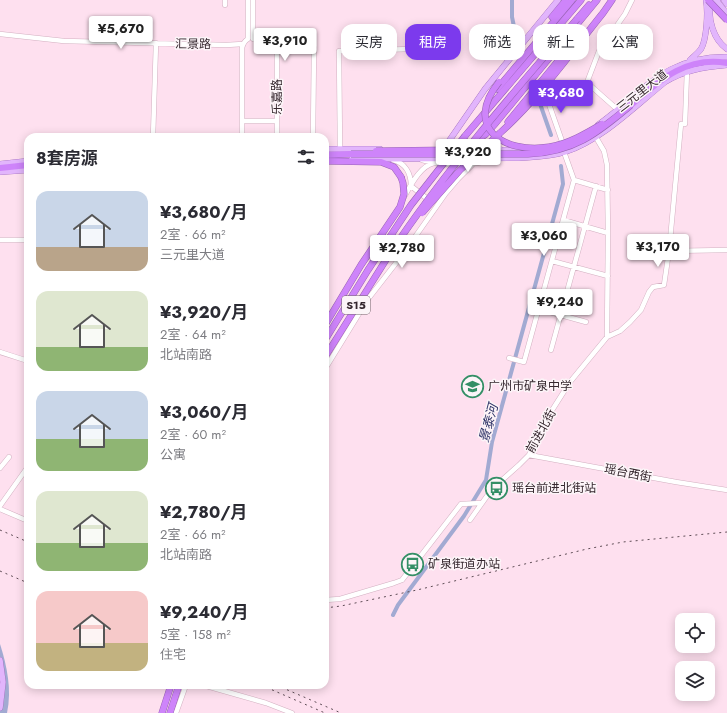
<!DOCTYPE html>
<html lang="zh">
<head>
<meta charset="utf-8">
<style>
	:root { --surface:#fff; --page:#f2f2f3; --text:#2b2b33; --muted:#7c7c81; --accent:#7c3aed }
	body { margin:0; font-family:Jost,"Noto Sans SC",sans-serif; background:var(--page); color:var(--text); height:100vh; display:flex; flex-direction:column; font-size:15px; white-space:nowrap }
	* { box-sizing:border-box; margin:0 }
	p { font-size:13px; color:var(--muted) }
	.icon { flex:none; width:22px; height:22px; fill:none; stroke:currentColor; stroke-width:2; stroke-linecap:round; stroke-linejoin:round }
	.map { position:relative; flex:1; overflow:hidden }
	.side { position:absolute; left:24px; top:133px; width:305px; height:556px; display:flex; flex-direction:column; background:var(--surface); border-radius:12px; box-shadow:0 2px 10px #0003 }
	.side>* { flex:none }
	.banner { position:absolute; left:341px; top:24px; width:326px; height:36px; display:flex; gap:8px }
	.fabs { position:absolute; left:675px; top:613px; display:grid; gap:8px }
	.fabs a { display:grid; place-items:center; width:40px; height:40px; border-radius:8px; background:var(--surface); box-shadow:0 2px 10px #0003; font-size:20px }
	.price { position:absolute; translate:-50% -34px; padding:0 9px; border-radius:4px; background:#fff; color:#222; font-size:13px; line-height:26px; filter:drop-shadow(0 1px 2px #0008) }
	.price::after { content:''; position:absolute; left:50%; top:24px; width:12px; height:9px; margin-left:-6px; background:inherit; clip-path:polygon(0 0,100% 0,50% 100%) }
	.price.current { background:var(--accent); color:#fff }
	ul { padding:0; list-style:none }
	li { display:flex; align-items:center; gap:12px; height:100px; padding:0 12px }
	li span { display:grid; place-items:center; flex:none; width:112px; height:80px; border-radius:12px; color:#555 }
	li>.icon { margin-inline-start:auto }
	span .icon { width:48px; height:48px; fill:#fffc; stroke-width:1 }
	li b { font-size:17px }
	h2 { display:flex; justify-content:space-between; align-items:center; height:48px; padding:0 12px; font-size:17px }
	.pill { padding:0 14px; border-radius:12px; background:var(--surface); box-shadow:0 2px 10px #0003; font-size:14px; line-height:36px }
	.pill.current { background:var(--accent); color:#fff }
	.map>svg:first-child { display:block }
	.water { fill:#a2aad2 }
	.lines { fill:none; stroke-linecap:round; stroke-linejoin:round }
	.canal { stroke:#a2aad2; stroke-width:4 }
	.minor-casing { stroke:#d3b0c1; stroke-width:5.5 }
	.major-casing { stroke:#9863b3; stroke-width:6 }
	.highway-casing { stroke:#9863b3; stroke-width:7 }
	.minor { stroke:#fff; stroke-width:4.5 }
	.major { stroke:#e2b5fc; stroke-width:5.5 }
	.highway { stroke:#ce84fa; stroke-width:6 }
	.rail { stroke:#5f4d56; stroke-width:1; stroke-dasharray:2 4; stroke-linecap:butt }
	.highway-bridge-casing { stroke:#9863b3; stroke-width:7; stroke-linecap:butt }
	.highway-bridge { stroke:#ce84fa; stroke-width:6 }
	.labels { text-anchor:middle; stroke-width:3; stroke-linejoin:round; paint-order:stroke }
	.shield { fill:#fcf5f8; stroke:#71656b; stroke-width:1 }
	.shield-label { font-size:11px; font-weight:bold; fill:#35272e }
	.street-label { font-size:12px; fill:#35272e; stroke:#fcf5f8 }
	.poi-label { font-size:12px; fill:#35272e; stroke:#fcf5f8; text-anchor:start }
	.water-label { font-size:13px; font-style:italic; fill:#2e3266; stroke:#fcf5f8 }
</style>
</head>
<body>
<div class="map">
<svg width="727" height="713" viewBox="0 0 727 713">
	<rect width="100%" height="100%" fill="#fee0ef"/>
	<path class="water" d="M0 644C7 666 12 690 7 713H0Z"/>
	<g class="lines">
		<path class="canal" d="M512 0V17L517 41
			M538 98 551 135
			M393 615 398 605 464 516 486 480 492 442 563 184 561 166"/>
		<defs>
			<path id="minor" d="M253 0V39C263 40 274 44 277 54V137
				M225 5V0
				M0 34 64 41 226 45 243 44
				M275 50 314 48 313 137
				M544 90 563 144
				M618 110 592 87 586 85 599 51 625 14 632 0
				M242 121H277
				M594 134 604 151 607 165 608 233 607 337
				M153 137 156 43
				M242 137V48C243 44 244 41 248 39V0
				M472 144 487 145 500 149
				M443 147 450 145 461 144
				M340 149 339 51 412 49
				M393 160C405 163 411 173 411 186
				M422 160C447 167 470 165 494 160
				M574 180 608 190
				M411 186 430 201
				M404 197C411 185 420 166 434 163
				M563 220 608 233
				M0 240H28
				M669 251 681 124H685L687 71
				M552 261 608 276
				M539 309 586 322
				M551 350 596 186
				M0 352 28 361
				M509 358 524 362 574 180 564 152
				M325 369 368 299 403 254 446 193 458 179 473 164
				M529 455 676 482 727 490
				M0 468 9 457
				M0 506 27 468
				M0 509 28 521
				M470 520 492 489 519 465 529 455 549 415 570 382 607 337 620 331 630 322 641 310 649 292 653 287 664 285 669 251 727 250
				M325 600 340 599 394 583 402 580 461 504 482 503
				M203 685 266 703 292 713
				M176 713 186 685"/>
			<path id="major" d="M716 0 727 14
				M724 0 727 4
				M718 2H715L711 4C707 19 714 40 727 49
				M690 60C694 56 698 53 701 49 707 39 708 11 706 0
				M598 125C644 92 665 56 727 57
				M325 149H380
				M438 149 449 141 485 89 558 0
				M464 150H531
				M352 159 519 158C534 157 550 157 565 152 602 140 635 106 665 82 684 70 704 67 727 65
				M0 164 28 161
				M0 172 28 170
				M0 660 3 682 0 708"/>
			<path id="highway" d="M552 17 566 0
				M577 19 589 5
				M497 89 572 0
				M631 105C660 80 686 56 727 63
				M508 122 568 49
				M500 133C539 98 570 54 603 13L612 0
				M465 136 581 0
				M474 142 486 134 494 125 597 0
				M325 155 351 154
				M325 161 381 162 394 167 401 177
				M0 168 28 165
				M325 357 389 255
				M162 713 171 685
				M170 713 179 685"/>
		</defs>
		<use href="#minor" class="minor-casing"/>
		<use href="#major" class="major-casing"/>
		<use href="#highway" class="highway-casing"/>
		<use href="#minor" class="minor"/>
		<use href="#major" class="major"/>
		<use href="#highway" class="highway"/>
		<path class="rail" d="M0 530 28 542
			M0 571 28 583
			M325 608 341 606 417 590 587 549 623 542 727 532
			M261 685 325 713
			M276 685 341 713"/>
		<defs>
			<path id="highway-bridge" d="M708 0 727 20
				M499 82C463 127 503 154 549 147 568 144 585 134 602 124
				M376 151 452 150 470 144
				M351 154H528C575 152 597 133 631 105
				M422 213 460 170 500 133
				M389 255C445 171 511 95 577 19
				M325 325 361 265 400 207 404 194 403 183 401 177
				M325 340 368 270 411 205 465 136"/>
		</defs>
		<use href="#highway-bridge" class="highway-bridge-casing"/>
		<use href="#highway-bridge" class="highway-bridge"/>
	</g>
	<defs>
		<symbol id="school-ring" viewBox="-11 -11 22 22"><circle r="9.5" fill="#fcf5f8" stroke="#348f66" stroke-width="1.5"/><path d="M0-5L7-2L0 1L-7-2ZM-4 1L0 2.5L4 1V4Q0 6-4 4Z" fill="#348f66"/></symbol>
		<symbol id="bus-ring" viewBox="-11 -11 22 22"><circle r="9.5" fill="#fcf5f8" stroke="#348f66" stroke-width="1.5"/><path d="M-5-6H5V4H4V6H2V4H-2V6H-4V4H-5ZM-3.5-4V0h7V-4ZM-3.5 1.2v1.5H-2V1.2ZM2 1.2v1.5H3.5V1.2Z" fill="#348f66"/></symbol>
	</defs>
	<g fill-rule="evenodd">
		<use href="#school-ring" x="460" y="374" width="25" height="25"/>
		<use href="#bus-ring" x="484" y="476" width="25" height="25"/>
		<use href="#bus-ring" x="400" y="552" width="25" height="25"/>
	</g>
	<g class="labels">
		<rect class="shield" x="342" y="296" width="28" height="18" rx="3"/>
		<g class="shield-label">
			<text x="356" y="309">S15</text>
		</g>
		<g class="street-label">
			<text transform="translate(193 44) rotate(1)" y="4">汇景路</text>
			<text transform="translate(642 91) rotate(-38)" y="4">三元里大道</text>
			<text transform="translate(277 97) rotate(-90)" y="4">乐嘉路</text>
			<text transform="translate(541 431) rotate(-61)" y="4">前进北街</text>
			<text transform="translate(628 473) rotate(11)" y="4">瑶台西街</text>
		</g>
		<g class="poi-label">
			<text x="488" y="390">广州市矿泉中学</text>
			<text x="512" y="492">瑶台前进北街站</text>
			<text x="428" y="568">矿泉街道办站</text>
		</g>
		<g class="water-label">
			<text transform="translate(488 423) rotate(-75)" y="5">景泰河</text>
		</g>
	</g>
</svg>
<div class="fabs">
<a><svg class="icon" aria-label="locate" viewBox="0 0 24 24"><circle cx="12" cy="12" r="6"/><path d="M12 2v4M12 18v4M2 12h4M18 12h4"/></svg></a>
<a><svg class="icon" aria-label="layers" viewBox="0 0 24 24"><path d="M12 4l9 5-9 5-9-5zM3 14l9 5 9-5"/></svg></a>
</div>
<b class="price" style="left:121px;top:50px">¥5,670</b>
<b class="price" style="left:285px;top:62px">¥3,910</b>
<b class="price current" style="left:561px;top:114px">¥3,680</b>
<b class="price" style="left:468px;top:173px">¥3,920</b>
<b class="price" style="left:544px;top:257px">¥3,060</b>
<b class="price" style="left:658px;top:268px">¥3,170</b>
<b class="price" style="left:402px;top:269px">¥2,780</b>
<b class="price" style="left:560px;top:323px">¥9,240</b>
<div class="banner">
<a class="pill">买房</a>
<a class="pill current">租房</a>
<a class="pill">筛选</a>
<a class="pill">新上</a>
<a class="pill">公寓</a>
</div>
<section class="side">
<h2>8套房源<svg class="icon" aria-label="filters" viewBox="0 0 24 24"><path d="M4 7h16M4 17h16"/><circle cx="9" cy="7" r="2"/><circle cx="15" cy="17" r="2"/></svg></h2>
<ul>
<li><span style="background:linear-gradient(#c9d6e8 70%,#b9a48a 0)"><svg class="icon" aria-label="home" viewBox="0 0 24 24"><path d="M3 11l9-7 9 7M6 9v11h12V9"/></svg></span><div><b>¥3,680/月</b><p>2室 · 66 m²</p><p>三元里大道</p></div></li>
<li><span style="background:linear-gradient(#dfe7d0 70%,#8fb573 0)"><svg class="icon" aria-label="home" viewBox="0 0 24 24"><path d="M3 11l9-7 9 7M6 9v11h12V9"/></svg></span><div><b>¥3,920/月</b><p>2室 · 64 m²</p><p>北站南路</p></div></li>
<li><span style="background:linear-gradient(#c9d6e8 60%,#8fb573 0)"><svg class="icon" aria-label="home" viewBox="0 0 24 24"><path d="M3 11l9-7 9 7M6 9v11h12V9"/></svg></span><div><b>¥3,060/月</b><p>2室 · 60 m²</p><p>公寓</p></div></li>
<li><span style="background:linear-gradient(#dfe7d0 65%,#8fb573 0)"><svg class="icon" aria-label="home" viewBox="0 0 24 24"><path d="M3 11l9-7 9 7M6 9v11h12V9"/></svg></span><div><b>¥2,780/月</b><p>2室 · 66 m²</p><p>北站南路</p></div></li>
<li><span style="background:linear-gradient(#f6c9c9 65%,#c2b280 0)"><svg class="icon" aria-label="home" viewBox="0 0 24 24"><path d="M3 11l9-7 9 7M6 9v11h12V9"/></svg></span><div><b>¥9,240/月</b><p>5室 · 158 m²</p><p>住宅</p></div></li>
</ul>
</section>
</div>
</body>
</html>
